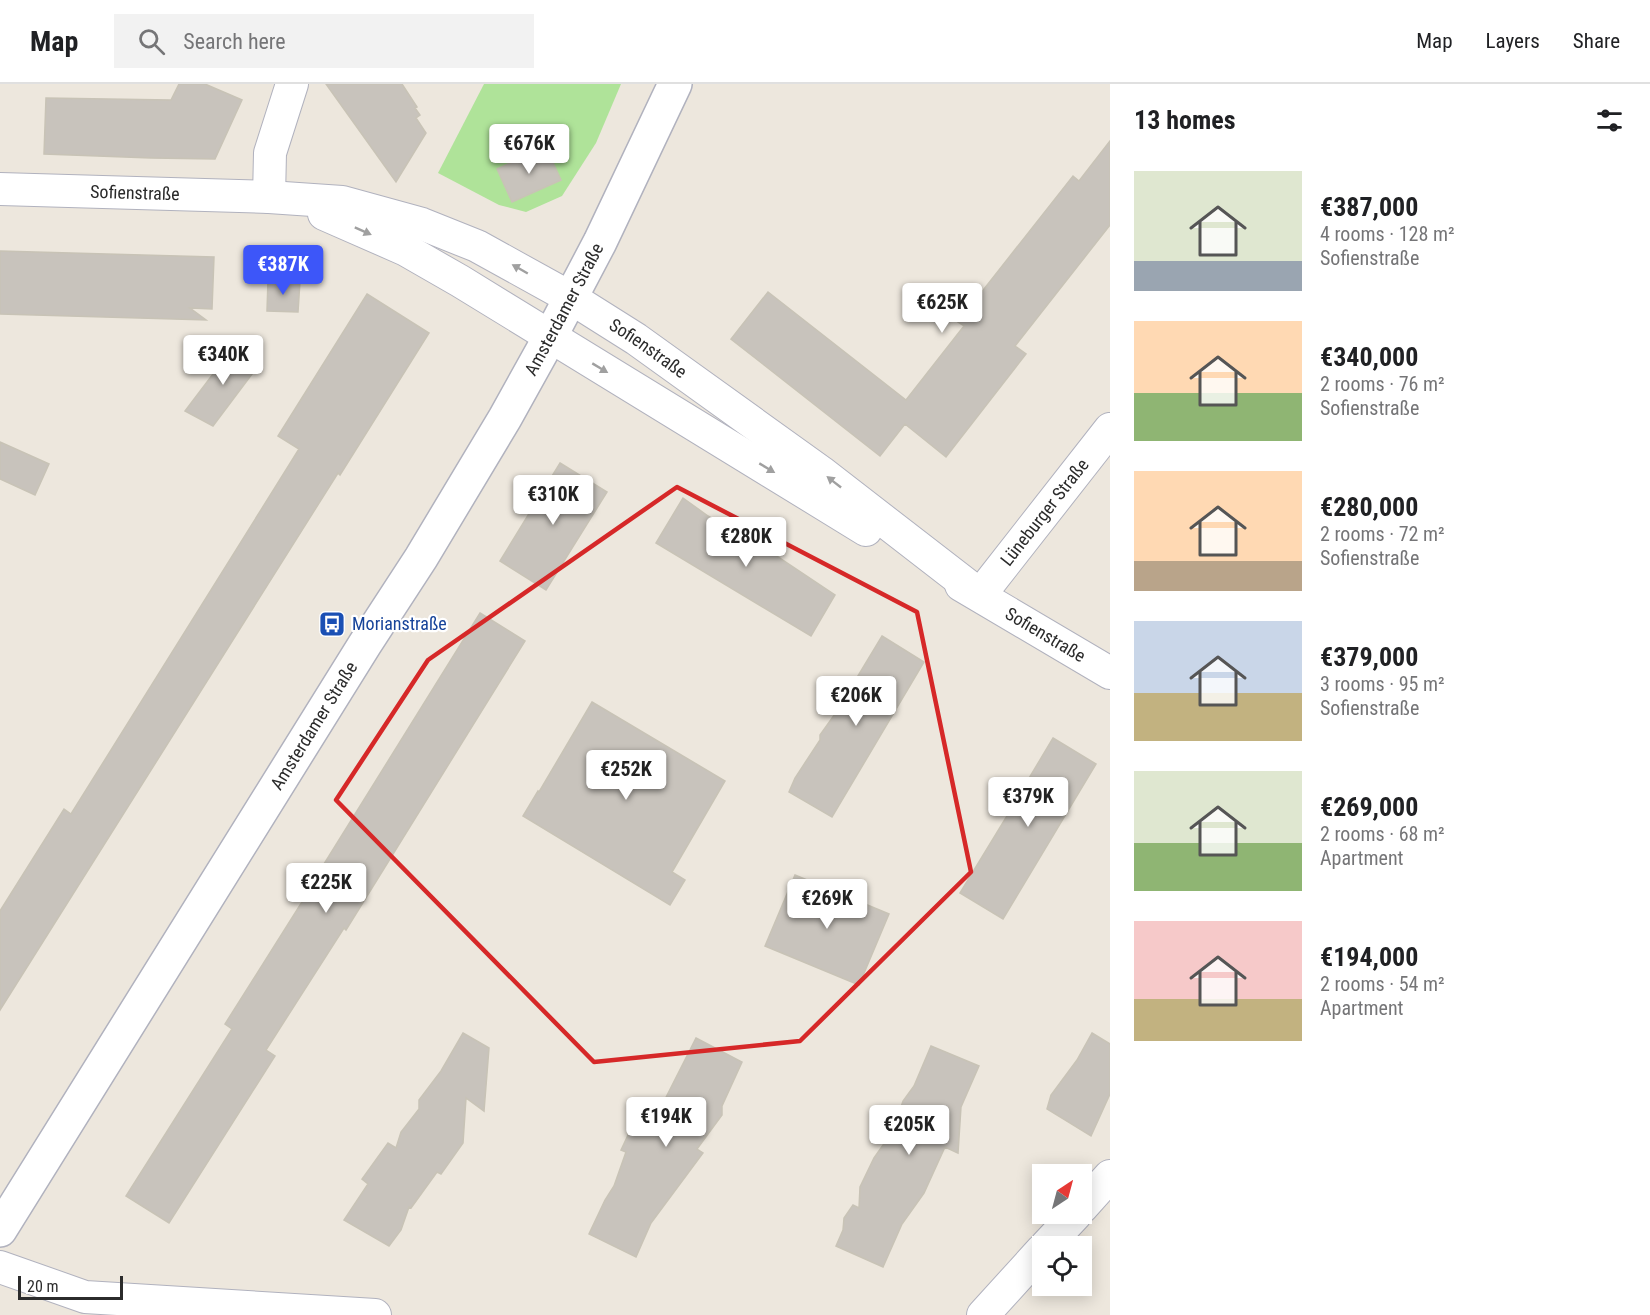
<!DOCTYPE html>
<html lang="en">
<head>
<meta charset="utf-8">
<style>
	:root { --surface:#fff; --page:#f2f2f2; --text:#202124; --muted:#757577; --line:#e0e0e0; --accent:#3d56f9 }
	body { margin:0; font-family:"Roboto Condensed",sans-serif; background:var(--page); color:var(--text); height:100vh; display:flex; flex-direction:column; font-size:22px; white-space:nowrap }
	* { box-sizing:border-box; margin:0 }
	p { font-size:20px; color:var(--muted) }
	.icon { flex:none; width:33px; height:33px; fill:none; stroke:currentColor; stroke-width:2; stroke-linecap:round; stroke-linejoin:round }
	.map { position:relative; flex:1; overflow:hidden }
	.side { display:flex; flex-direction:column; background:var(--surface); width:540px }
	.side>* { flex:none }
	.needle { width:39px; rotate:36deg }
	.fabs { position:absolute; left:1032px; top:1080px; display:grid; gap:12px }
	.fabs a { display:grid; place-items:center; width:60px; height:60px; border-radius:0px; background:var(--surface); box-shadow:0 3px 15px #0003; font-size:30px }
	.scale { position:absolute; left:18px; bottom:15px; width:105px; box-sizing:border-box; padding-left:6px; border:3px solid #2b2b2b; border-top:0; font-size:16px; line-height:21px; white-space:nowrap; color:#2b2b2b; -webkit-text-stroke:4px #fff; paint-order:stroke }
	.price { position:absolute; translate:-50% -51px; padding:0 14px; border-radius:6px; background:#fff; color:#222; font-size:20px; line-height:39px; filter:drop-shadow(0 2px 3px #0008) }
	.price::after { content:''; position:absolute; left:50%; top:36px; width:18px; height:14px; margin-left:-9px; background:inherit; clip-path:polygon(0 0,100% 0,50% 100%) }
	.price.current { background:var(--accent); color:#fff }
	ul { padding:0; list-style:none }
	li { display:flex; align-items:center; gap:18px; height:150px; padding:0 24px }
	li span { display:grid; place-items:center; flex:none; width:168px; height:120px; border-radius:0px; color:#555 }
	li>.icon { margin-inline-start:auto }
	span .icon { width:72px; height:72px; fill:#fffc; stroke-width:1 }
	li b { font-size:26px }
	h2 { display:flex; justify-content:space-between; align-items:center; height:72px; padding:0 24px; font-size:26px }
	header { display:flex; align-items:center; gap:36px; box-sizing:border-box; height:84px; padding:0 30px; background:var(--surface); border-bottom:2px solid var(--line) }
	header strong { font-size:28px }
	nav { display:flex; gap:33px; margin-inline-start:auto; font-size:21px }
	.search { width:420px; height:54px; background:var(--page); display:flex; align-items:center; gap:15px; box-sizing:border-box; padding:0 21px; border-radius:0px; color:var(--muted); font-size:22px }
	main { display:flex; flex:1; min-height:0 }
	.map>svg:first-child { display:block }
	.green { fill:#afe399 }
	.building { fill:#c8c3bc; stroke:#c8c3b6; stroke-width:1.5 }
	.lines { fill:none; stroke-linecap:round; stroke-linejoin:round }
	.street-casing { stroke:#b1b2be; stroke-width:34 }
	.secondary-casing { stroke:#b1b2be; stroke-width:36 }
	.street { stroke:#fff; stroke-width:32 }
	.secondary { stroke:#fff; stroke-width:33 }
	.oneway { fill:#a0a0a0 }
	.marked { fill:none; stroke:#d62828; stroke-width:4.5; stroke-linejoin:round }
	.labels { text-anchor:middle; stroke-width:4.5; stroke-linejoin:round; paint-order:stroke }
	.street-label { font-size:18px; fill:#2b2b2b; stroke:#fff }
	.transit-label { font-size:18px; fill:#164399; stroke:#fff; text-anchor:start }
</style>
</head>
<body>
<header>
<strong>Map</strong>
<div class="search"><svg class="icon" aria-label="search" viewBox="0 0 24 24"><circle cx="10" cy="10" r="6"/><path d="M15 15l6 6"/></svg>Search here</div>
<nav><a>Map</a><a>Layers</a><a>Share</a></nav>
</header>
<main>
<div class="map">
<svg width="1110" height="1231" viewBox="0 0 1110 1231">
	<rect width="100%" height="100%" fill="#ede7dd"/>
	<path class="green" d="M484 0H621L596 59 562 112 526 128 499 121 438 89Z"/>
	<path class="building" d="M179 0H205L242 16 215 75 151 74 44 70 46 14 171 16Z
		M326 0H402L417 23 415 24 420 31 416 34 426 49 396 98Z
		M1110 57V141L1015 262 1026 270 946 373 905 340 880 372 731 255 768 208 906 316 964 242 958 238 1073 92 1079 97Z
		M546 63 561 96 512 118 497 85Z
		M0 167 214 173 212 225 190 224 206 236 0 230Z
		M268 196 300 197 298 228 267 227Z
		M367 210 429 249 340 391 338 389 0 926V827L64 725 71 730 299 365 278 352Z
		M232 265H243L261 278 213 342 185 327Z
		M0 358 49 380 35 411 0 395Z
		M560 379 607 408 546 506 500 477Z
		M683 414 708 432 775 471 835 511 811 552 656 459Z
		M480 529 525 557 346 846 344 844 266 966 275 972 169 1139 126 1112 232 945 225 940 302 818 301 817Z
		M882 552 924 578 832 733 789 708 795 694 820 656V651L835 630Z
		M592 618 725 697 672 788 685 796 670 821 523 732 538 707 539 708Z
		M1053 654 1096 680 1003 835 960 809 1007 732 1011 722 1022 706Z
		M795 791 889 830 859 901 765 862Z
		M463 949 489 964 484 1027 466 1014 463 1059 441 1090 437 1088 411 1124 409 1123 401 1146 389 1162 344 1136 368 1100 362 1095 388 1059 396 1064 401 1048 419 1025V1016L441 987Z
		M1092 949 1110 960V1010L1091 1052 1047 1025 1051 1011 1077 976Z
		M696 954 742 978 722 1022V1031L697 1065 703 1069 651 1139 636 1173 589 1150 605 1116 614 1102 626 1068 621 1066 637 1032 653 1039Z
		M931 962 979 982 961 1023 958 1069 945 1063 924 1109 902 1140 883 1183 836 1162 843 1146 844 1134 853 1121 859 1124 860 1103 874 1074 893 1047 903 1017 914 1002Z"/>
	<g class="lines">
		<defs>
			<g id="street">
				<path id="s1" d="M0 105 269 113 342 118 422 140 477 162 571 214 636 255 821 388 980 511"/>
				<path d="M269 113 270 69 292 0"/>
				<path d="M324 130 406 166 460 197 866 446"/>
				<path id="s2" d="M961 501 1110 589"/>
				<path id="s3" d="M980 511 1110 345"/>
				<path d="M1082 1123 1110 1092"/>
				<path d="M1046 1162 1076 1130"/>
				<path d="M0 1183 85 1213 375 1231"/>
				<path d="M983 1231 1042 1166"/>
			</g>
			<g id="secondary">
				<path id="s4" d="M0 1146 365 560 421 474 505 334 550 253 600 158 675 0"/>
			</g>
		</defs>
		<use href="#street" class="street-casing"/>
		<use href="#secondary" class="secondary-casing"/>
		<use href="#street" class="street"/>
		<use href="#secondary" class="secondary"/>
	</g>
	<defs><path id="oneway-solid" d="M-6-.8H1V-3.2L6.5 0L1 3.2V.8H-6Z" transform="scale(1.5)"/></defs>
	<g class="oneway">
		<use href="#oneway-solid" transform="translate(363 147) rotate(24)"/>
		<use href="#oneway-solid" transform="translate(520 185) rotate(-150)"/>
		<use href="#oneway-solid" transform="translate(600 284) rotate(31)"/>
		<use href="#oneway-solid" transform="translate(767 384) rotate(31)"/>
		<use href="#oneway-solid" transform="translate(834 398) rotate(-142)"/>
	</g>
	<path class="marked" d="M677 403 917 528 971 788 800 957 594 978 336 716 428 576Z"/>
	<defs>
		<symbol id="bus-square" viewBox="-11 -11 22 22"><rect x="-9" y="-9" width="18" height="18" rx="4" fill="#1a4fb4" stroke="#fff"/><path d="M-5-6H5V4H4V6H2V4H-2V6H-4V4H-5ZM-3.5-4V0h7V-4ZM-3.5 1.2v1.5H-2V1.2ZM2 1.2v1.5H3.5V1.2Z" fill="#fff"/></symbol>
	</defs>
	<g fill-rule="evenodd">
		<use href="#bus-square" x="317" y="525" width="30" height="30"/>
	</g>
	<g class="labels">
		<g class="street-label">
			<text dy="6" stroke="none"><textPath href="#s1" startOffset="135">Sofienstraße</textPath></text>
			<text dy="6" stroke="none"><textPath href="#s4" startOffset="1080">Amsterdamer Straße</textPath></text>
			<text dy="6" stroke="none"><textPath href="#s1" startOffset="684">Sofienstraße</textPath></text>
			<text dy="6" stroke="none"><textPath href="#s3" startOffset="105">Lüneburger Straße</textPath></text>
			<text dy="6" stroke="none"><textPath href="#s2" startOffset="98">Sofienstraße</textPath></text>
			<text dy="6" stroke="none"><textPath href="#s4" startOffset="594">Amsterdamer Straße</textPath></text>
		</g>
		<g class="transit-label">
			<text x="352" y="546">Morianstraße</text>
		</g>
	</g>
</svg>
<div class="fabs">
<a><svg class="needle" viewBox="-14 -14 28 28"><path d="M0-13l5 13h-10z" fill="#e53935"/><path d="M0 13l5-13h-10z" fill="#757577"/></svg></a>
<a><svg class="icon" aria-label="locate" viewBox="0 0 24 24"><circle cx="12" cy="12" r="6"/><path d="M12 2v4M12 18v4M2 12h4M18 12h4"/></svg></a>
</div>
<div class="scale">20 m</div>
<b class="price" style="left:529px;top:91px">€676K</b>
<b class="price current" style="left:283px;top:212px">€387K</b>
<b class="price" style="left:942px;top:250px">€625K</b>
<b class="price" style="left:223px;top:302px">€340K</b>
<b class="price" style="left:553px;top:442px">€310K</b>
<b class="price" style="left:746px;top:484px">€280K</b>
<b class="price" style="left:856px;top:643px">€206K</b>
<b class="price" style="left:626px;top:717px">€252K</b>
<b class="price" style="left:1028px;top:744px">€379K</b>
<b class="price" style="left:326px;top:830px">€225K</b>
<b class="price" style="left:827px;top:846px">€269K</b>
<b class="price" style="left:666px;top:1064px">€194K</b>
<b class="price" style="left:909px;top:1072px">€205K</b>
</div>
<section class="side">
<h2>13 homes<svg class="icon" aria-label="filters" viewBox="0 0 24 24"><path d="M4 7h16M4 17h16"/><circle cx="9" cy="7" r="2"/><circle cx="15" cy="17" r="2"/></svg></h2>
<ul>
<li><span style="background:linear-gradient(#dfe7d0 75%,#9aa5b1 0)"><svg class="icon" aria-label="home" viewBox="0 0 24 24"><path d="M3 11l9-7 9 7M6 9v11h12V9"/></svg></span><div><b>€387,000</b><p>4 rooms · 128 m²</p><p>Sofienstraße</p></div></li>
<li><span style="background:linear-gradient(#ffd9b3 60%,#8fb573 0)"><svg class="icon" aria-label="home" viewBox="0 0 24 24"><path d="M3 11l9-7 9 7M6 9v11h12V9"/></svg></span><div><b>€340,000</b><p>2 rooms · 76 m²</p><p>Sofienstraße</p></div></li>
<li><span style="background:linear-gradient(#ffd9b3 75%,#b9a48a 0)"><svg class="icon" aria-label="home" viewBox="0 0 24 24"><path d="M3 11l9-7 9 7M6 9v11h12V9"/></svg></span><div><b>€280,000</b><p>2 rooms · 72 m²</p><p>Sofienstraße</p></div></li>
<li><span style="background:linear-gradient(#c9d6e8 60%,#c2b280 0)"><svg class="icon" aria-label="home" viewBox="0 0 24 24"><path d="M3 11l9-7 9 7M6 9v11h12V9"/></svg></span><div><b>€379,000</b><p>3 rooms · 95 m²</p><p>Sofienstraße</p></div></li>
<li><span style="background:linear-gradient(#dfe7d0 60%,#8fb573 0)"><svg class="icon" aria-label="home" viewBox="0 0 24 24"><path d="M3 11l9-7 9 7M6 9v11h12V9"/></svg></span><div><b>€269,000</b><p>2 rooms · 68 m²</p><p>Apartment</p></div></li>
<li><span style="background:linear-gradient(#f6c9c9 65%,#c2b280 0)"><svg class="icon" aria-label="home" viewBox="0 0 24 24"><path d="M3 11l9-7 9 7M6 9v11h12V9"/></svg></span><div><b>€194,000</b><p>2 rooms · 54 m²</p><p>Apartment</p></div></li>
</ul>
</section>
</main>
</body>
</html>
